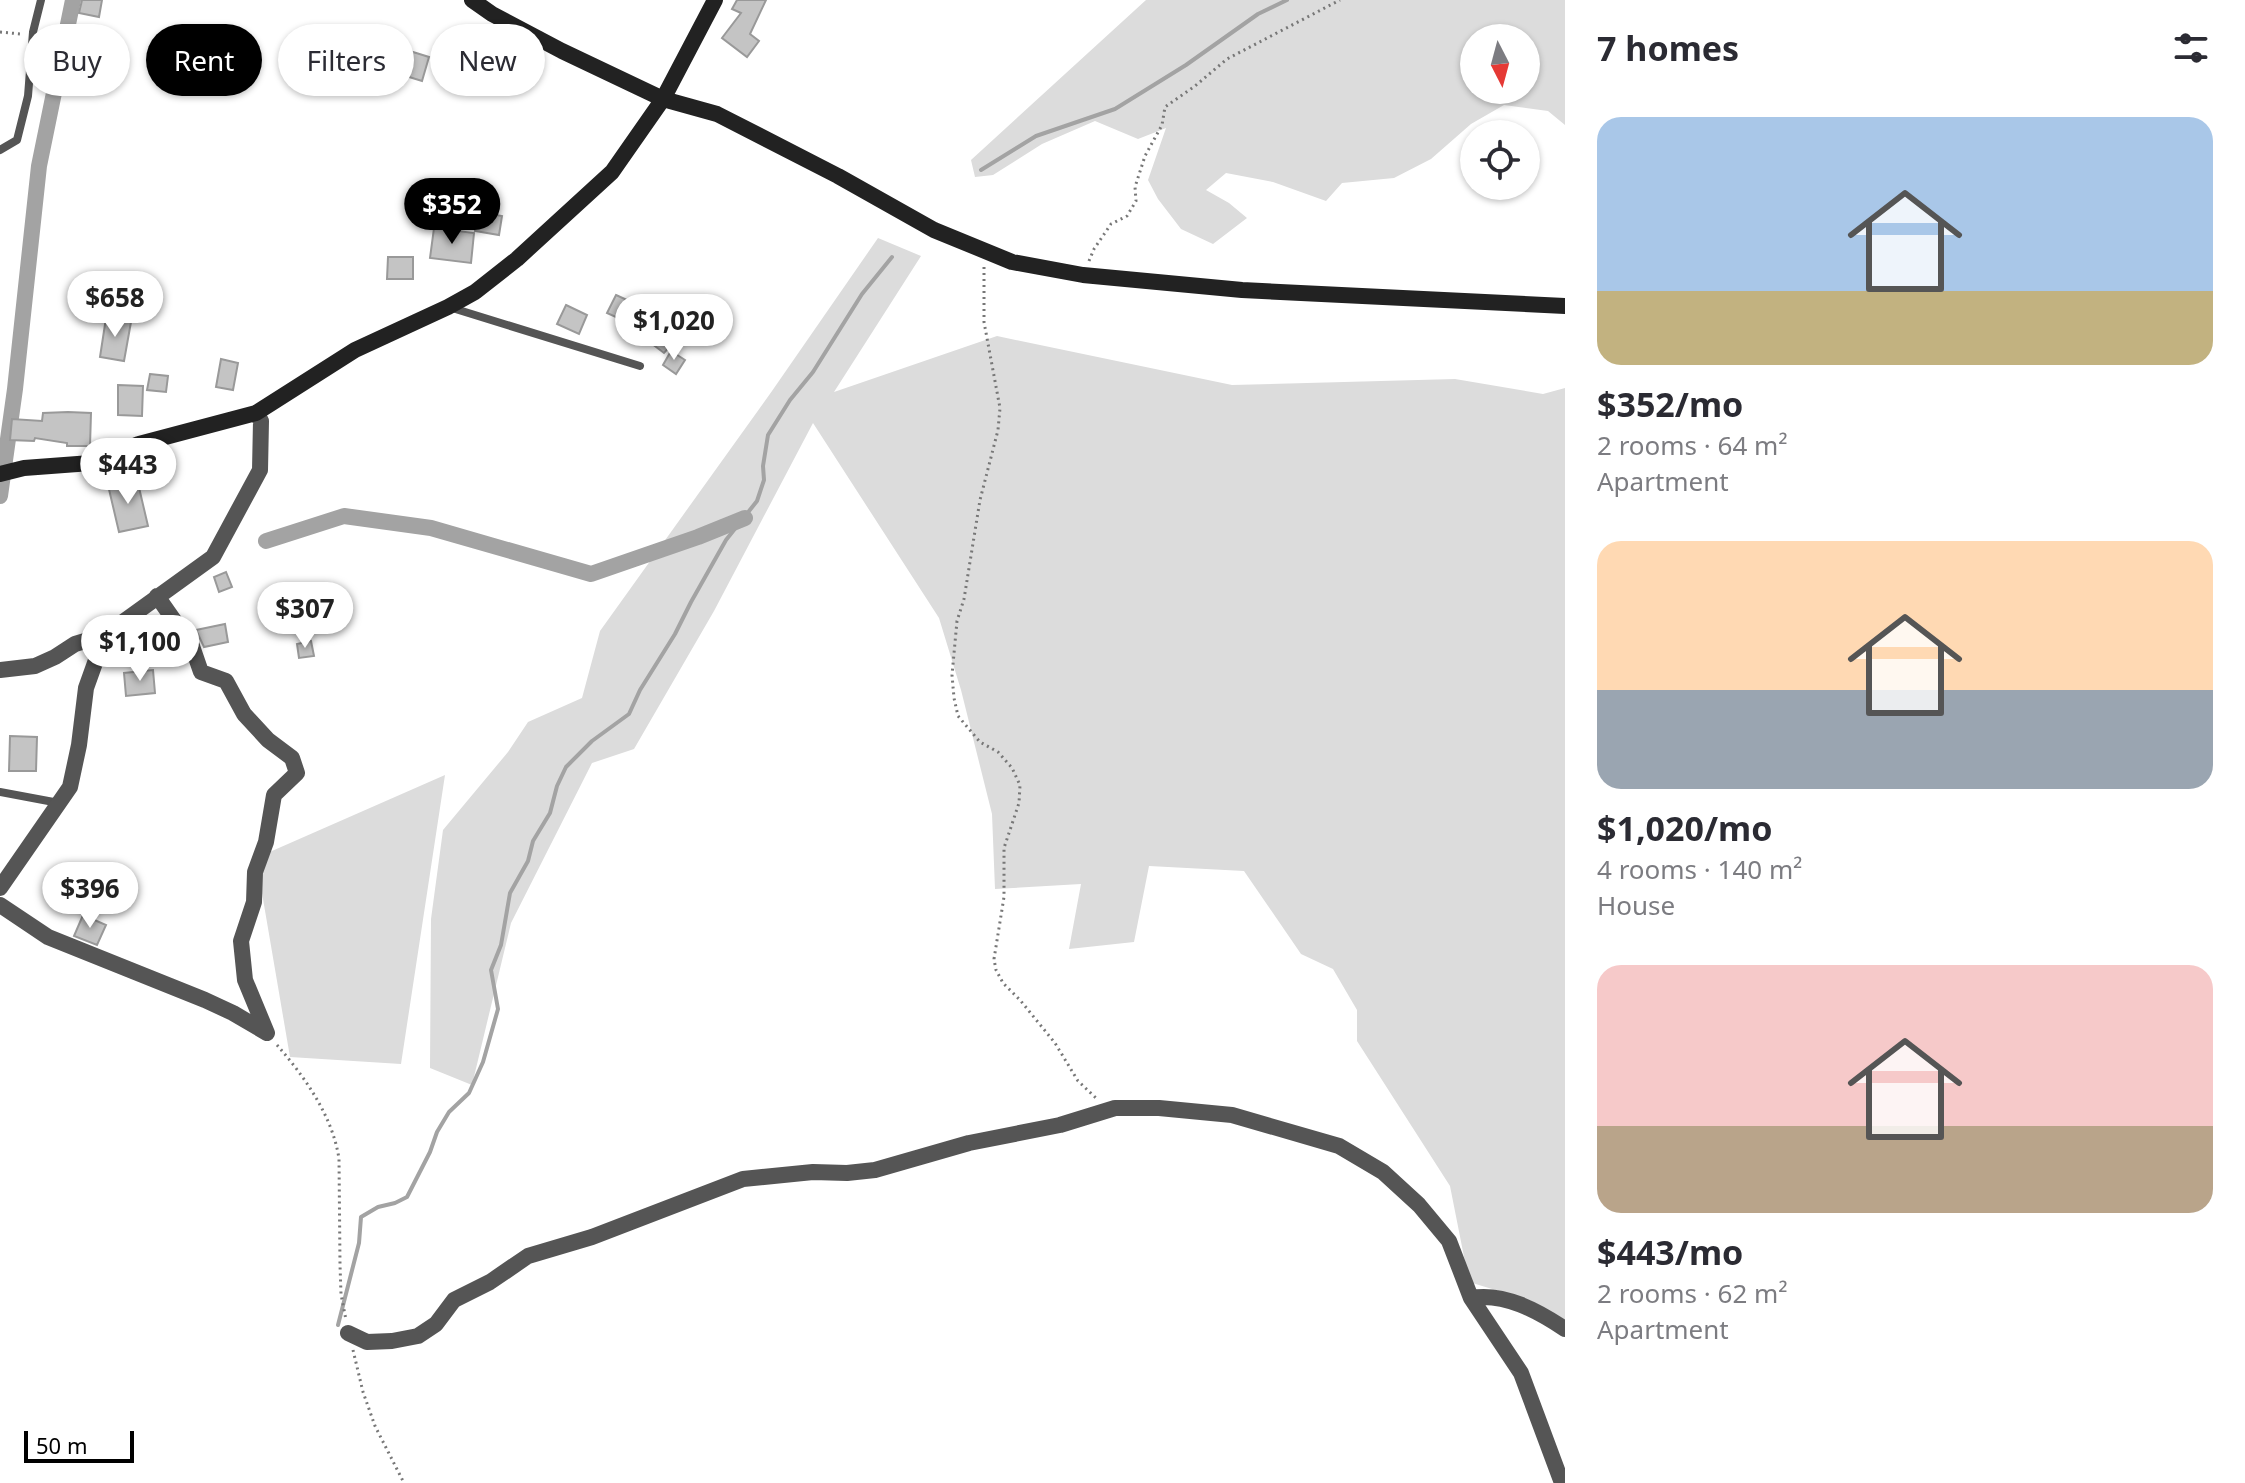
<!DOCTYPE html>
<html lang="en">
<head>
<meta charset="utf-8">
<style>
	:root { --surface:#fff; --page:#f2f2f3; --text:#2b2b33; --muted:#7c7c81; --accent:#000 }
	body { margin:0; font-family:"Noto Sans",sans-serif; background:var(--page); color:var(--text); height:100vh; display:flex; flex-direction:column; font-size:30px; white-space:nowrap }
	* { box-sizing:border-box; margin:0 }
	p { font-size:26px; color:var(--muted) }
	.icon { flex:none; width:44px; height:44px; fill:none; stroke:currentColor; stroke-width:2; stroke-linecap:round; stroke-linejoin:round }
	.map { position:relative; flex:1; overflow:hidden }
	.panel { display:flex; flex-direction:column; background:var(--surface); width:680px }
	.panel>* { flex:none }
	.hud { position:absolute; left:24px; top:24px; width:760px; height:72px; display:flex; gap:16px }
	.needle { width:52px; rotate:174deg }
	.controls { position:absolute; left:1460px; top:24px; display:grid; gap:16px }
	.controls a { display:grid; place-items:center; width:80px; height:80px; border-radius:50%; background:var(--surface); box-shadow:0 2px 6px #0004; font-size:40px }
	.scale { position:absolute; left:24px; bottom:20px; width:110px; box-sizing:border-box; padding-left:8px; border:4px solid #000; border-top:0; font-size:22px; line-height:28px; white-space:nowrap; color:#000; -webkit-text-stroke:6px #fff; paint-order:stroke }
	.price { position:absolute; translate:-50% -68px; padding:0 18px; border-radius:28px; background:#fff; color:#222; font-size:26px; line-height:52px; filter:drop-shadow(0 2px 4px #0008) }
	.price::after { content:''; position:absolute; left:50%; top:48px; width:24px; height:18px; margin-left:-12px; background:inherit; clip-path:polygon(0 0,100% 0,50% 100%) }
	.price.selected { background:var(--accent); color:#fff }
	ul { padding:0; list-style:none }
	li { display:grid; align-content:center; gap:16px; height:424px; padding:0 32px }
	li span { display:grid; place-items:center; height:248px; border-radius:24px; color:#555 }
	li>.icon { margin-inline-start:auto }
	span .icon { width:144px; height:144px; fill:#fffc; stroke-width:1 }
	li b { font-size:34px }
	h2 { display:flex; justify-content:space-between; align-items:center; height:96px; padding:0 32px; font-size:34px }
	.chip { padding:0 28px; border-radius:36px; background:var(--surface); box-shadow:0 2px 6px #0004; font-size:28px; line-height:72px }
	.chip.selected { background:var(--accent); color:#fff }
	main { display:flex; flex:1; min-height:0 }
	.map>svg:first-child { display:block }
	.green { fill:#dcdcdc; fill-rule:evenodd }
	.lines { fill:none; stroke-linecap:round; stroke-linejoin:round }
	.stream { stroke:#a3a3a3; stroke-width:4 }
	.canal { stroke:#a3a3a3; stroke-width:16 }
	.building { fill:#c4c4c4; stroke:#999; stroke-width:2 }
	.path { stroke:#777; stroke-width:3; stroke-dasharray:2 4; stroke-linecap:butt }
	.lane { stroke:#555; stroke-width:8 }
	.street { stroke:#555; stroke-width:16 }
	.secondary { stroke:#222; stroke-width:16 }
</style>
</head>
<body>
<main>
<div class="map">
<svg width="1565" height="1483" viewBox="0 0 1565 1483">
	<rect width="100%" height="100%" fill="#fff"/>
	<path class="green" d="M1146 0H1565V125L1548 111 1504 105 1471 124 1431 159 1394 178 1342 183 1326 201 1273 182 1226 173 1206 190 1229 203 1247 218 1213 244 1181 229 1158 199 1148 180 1166 128 1138 139 1095 121 1042 144 993 175 975 177 971 160ZM1526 38V90H1474V38Z
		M878 238 921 256 834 392 997 336 1232 385 1455 379 1543 394 1565 388V1321L1532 1301 1469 1282 1450 1186 1357 1041V1010L1333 969 1301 954 1244 871 1149 866 1134 942 1069 949 1081 884 995 889 992 814 961 690 939 618 813 423 714 611 634 749 592 763 511 923 472 1085 430 1068 431 919 443 830 508 752 528 722 582 698 600 631 772 391Z
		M445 775 401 1064 290 1057 256 858Z"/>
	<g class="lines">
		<path class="stream" d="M981 170 1036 136 1115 109 1186 65 1258 14 1287 0
			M338 1325 359 1243 361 1217 378 1207 395 1203 407 1197 430 1152 437 1132 449 1112 469 1093 483 1062 498 1009 491 970 501 945 510 893 528 861 533 841 550 813 557 786 566 767 592 741 629 714 640 690 675 634 691 602 726 540 757 501 764 480 763 466 768 435 790 400 813 372 862 294 892 257"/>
		<path class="canal" d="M0 496 15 389 39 166 73 0
			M266 541 344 516 431 528 591 574 698 537 745 518"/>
	</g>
	<path class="building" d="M82 0H102L99 17 79 13Z
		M737 0H766L750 34 759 41 747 57 722 38 741 13 732 9Z
		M413 52 429 57 422 81 406 76Z
		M479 212 502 216 499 235 475 231Z
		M434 228 474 233 471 263 430 258Z
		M388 257H413V279H387Z
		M616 295 638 305 629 323 607 313Z
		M566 305 587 315 579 334 557 324Z
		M106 318 131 322 124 361 100 357Z
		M659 333 672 344 664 353 651 343Z
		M671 351 685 360 676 374 663 365Z
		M221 359 238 363 233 390 216 387Z
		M150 374 168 376 166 392 147 390Z
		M118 385 143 386 142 416 118 415Z
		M68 412 91 413 90 446H67V443L35 438 34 441 10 440 12 419 42 421 43 413Z
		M137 479 148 526 119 532 108 485Z
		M226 572 232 587 219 592 214 577Z
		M225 624 228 642 204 647 196 630Z
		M311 641 314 656 299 658 297 644Z
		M153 670 155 693 126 696 124 673Z
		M10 736 37 737 36 771H9Z
		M83 915 106 925 97 945 74 936Z"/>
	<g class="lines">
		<path class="path" d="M0 32 21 34
			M1089 261 1094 249 1111 224 1127 216 1136 201 1135 187 1145 156 1162 125 1165 107 1195 86 1227 59 1340 0
			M984 267V322L1000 408 998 430 980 500 964 599 957 621 952 675 954 698 958 716 980 742 998 752 1012 768 1020 785 1019 803 1004 848V897L994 959 996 970 1003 983 1020 1000 1055 1043 1078 1081 1097 1099
			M277 1045C305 1077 333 1117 339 1159L340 1265 341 1294 346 1320
			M353 1350 363 1392 375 1426 404 1483"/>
		<path class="lane" d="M0 150 17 140 28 96 33 32 41 0
			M449 307 640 366
			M0 792 59 803"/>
		<path class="street" d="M157 596 192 646 201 672 226 681 244 714 268 740 292 758 297 773 274 795 266 842 255 872 254 902 241 941 245 980 267 1033
			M0 670 35 666 55 657 75 644 105 635
			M0 888 70 787 79 745 86 688 105 635 213 557 260 470 261 421 256 413
			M0 905 48 937 205 1000 233 1013 267 1033
			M1471 1298C1504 1292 1538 1311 1565 1329
			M348 1333 367 1342 392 1341 418 1336 436 1324 454 1300 490 1282 528 1256 592 1237 743 1179 813 1172 847 1173 875 1170 969 1143 1060 1125 1115 1108H1159L1232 1115 1339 1146 1383 1172 1419 1205 1449 1241 1471 1298 1521 1373 1562 1483"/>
		<path class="secondary" d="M472 0 492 14 562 51 663 99 717 114 838 176 934 230 1012 262 1083 275 1242 290 1565 306
			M0 474 24 468 91 463 139 444 256 413 355 350 448 307 475 292 517 259 612 172 663 99 715 0"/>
	</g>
</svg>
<div class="controls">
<a><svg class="needle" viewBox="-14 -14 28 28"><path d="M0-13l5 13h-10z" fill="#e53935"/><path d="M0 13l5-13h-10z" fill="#7c7c81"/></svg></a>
<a><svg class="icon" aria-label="locate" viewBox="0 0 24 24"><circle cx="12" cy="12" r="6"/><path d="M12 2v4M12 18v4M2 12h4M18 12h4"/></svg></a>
</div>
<div class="scale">50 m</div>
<b class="price selected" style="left:452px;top:246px">$352</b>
<b class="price" style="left:115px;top:339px">$658</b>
<b class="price" style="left:674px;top:362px">$1,020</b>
<b class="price" style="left:128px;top:506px">$443</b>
<b class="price" style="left:305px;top:650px">$307</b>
<b class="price" style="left:140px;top:683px">$1,100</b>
<b class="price" style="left:90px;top:930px">$396</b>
<div class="hud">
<a class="chip">Buy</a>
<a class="chip selected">Rent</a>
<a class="chip">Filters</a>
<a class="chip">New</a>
</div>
</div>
<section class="panel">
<h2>7 homes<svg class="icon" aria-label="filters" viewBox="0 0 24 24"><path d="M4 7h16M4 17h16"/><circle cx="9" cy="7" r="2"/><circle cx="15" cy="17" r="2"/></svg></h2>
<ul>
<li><span style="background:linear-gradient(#a9c7e8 70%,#c2b280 0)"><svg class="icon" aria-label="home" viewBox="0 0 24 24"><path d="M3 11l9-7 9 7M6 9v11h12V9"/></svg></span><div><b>$352/mo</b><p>2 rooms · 64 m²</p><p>Apartment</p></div></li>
<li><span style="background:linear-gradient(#ffd9b3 60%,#9aa5b1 0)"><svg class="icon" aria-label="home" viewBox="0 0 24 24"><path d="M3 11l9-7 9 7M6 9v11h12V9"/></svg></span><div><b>$1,020/mo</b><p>4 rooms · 140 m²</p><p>House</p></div></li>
<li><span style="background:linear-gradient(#f6c9c9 65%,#b9a48a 0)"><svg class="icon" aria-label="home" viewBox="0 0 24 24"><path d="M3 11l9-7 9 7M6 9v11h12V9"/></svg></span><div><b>$443/mo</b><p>2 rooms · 62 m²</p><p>Apartment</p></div></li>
</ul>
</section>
</main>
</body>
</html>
